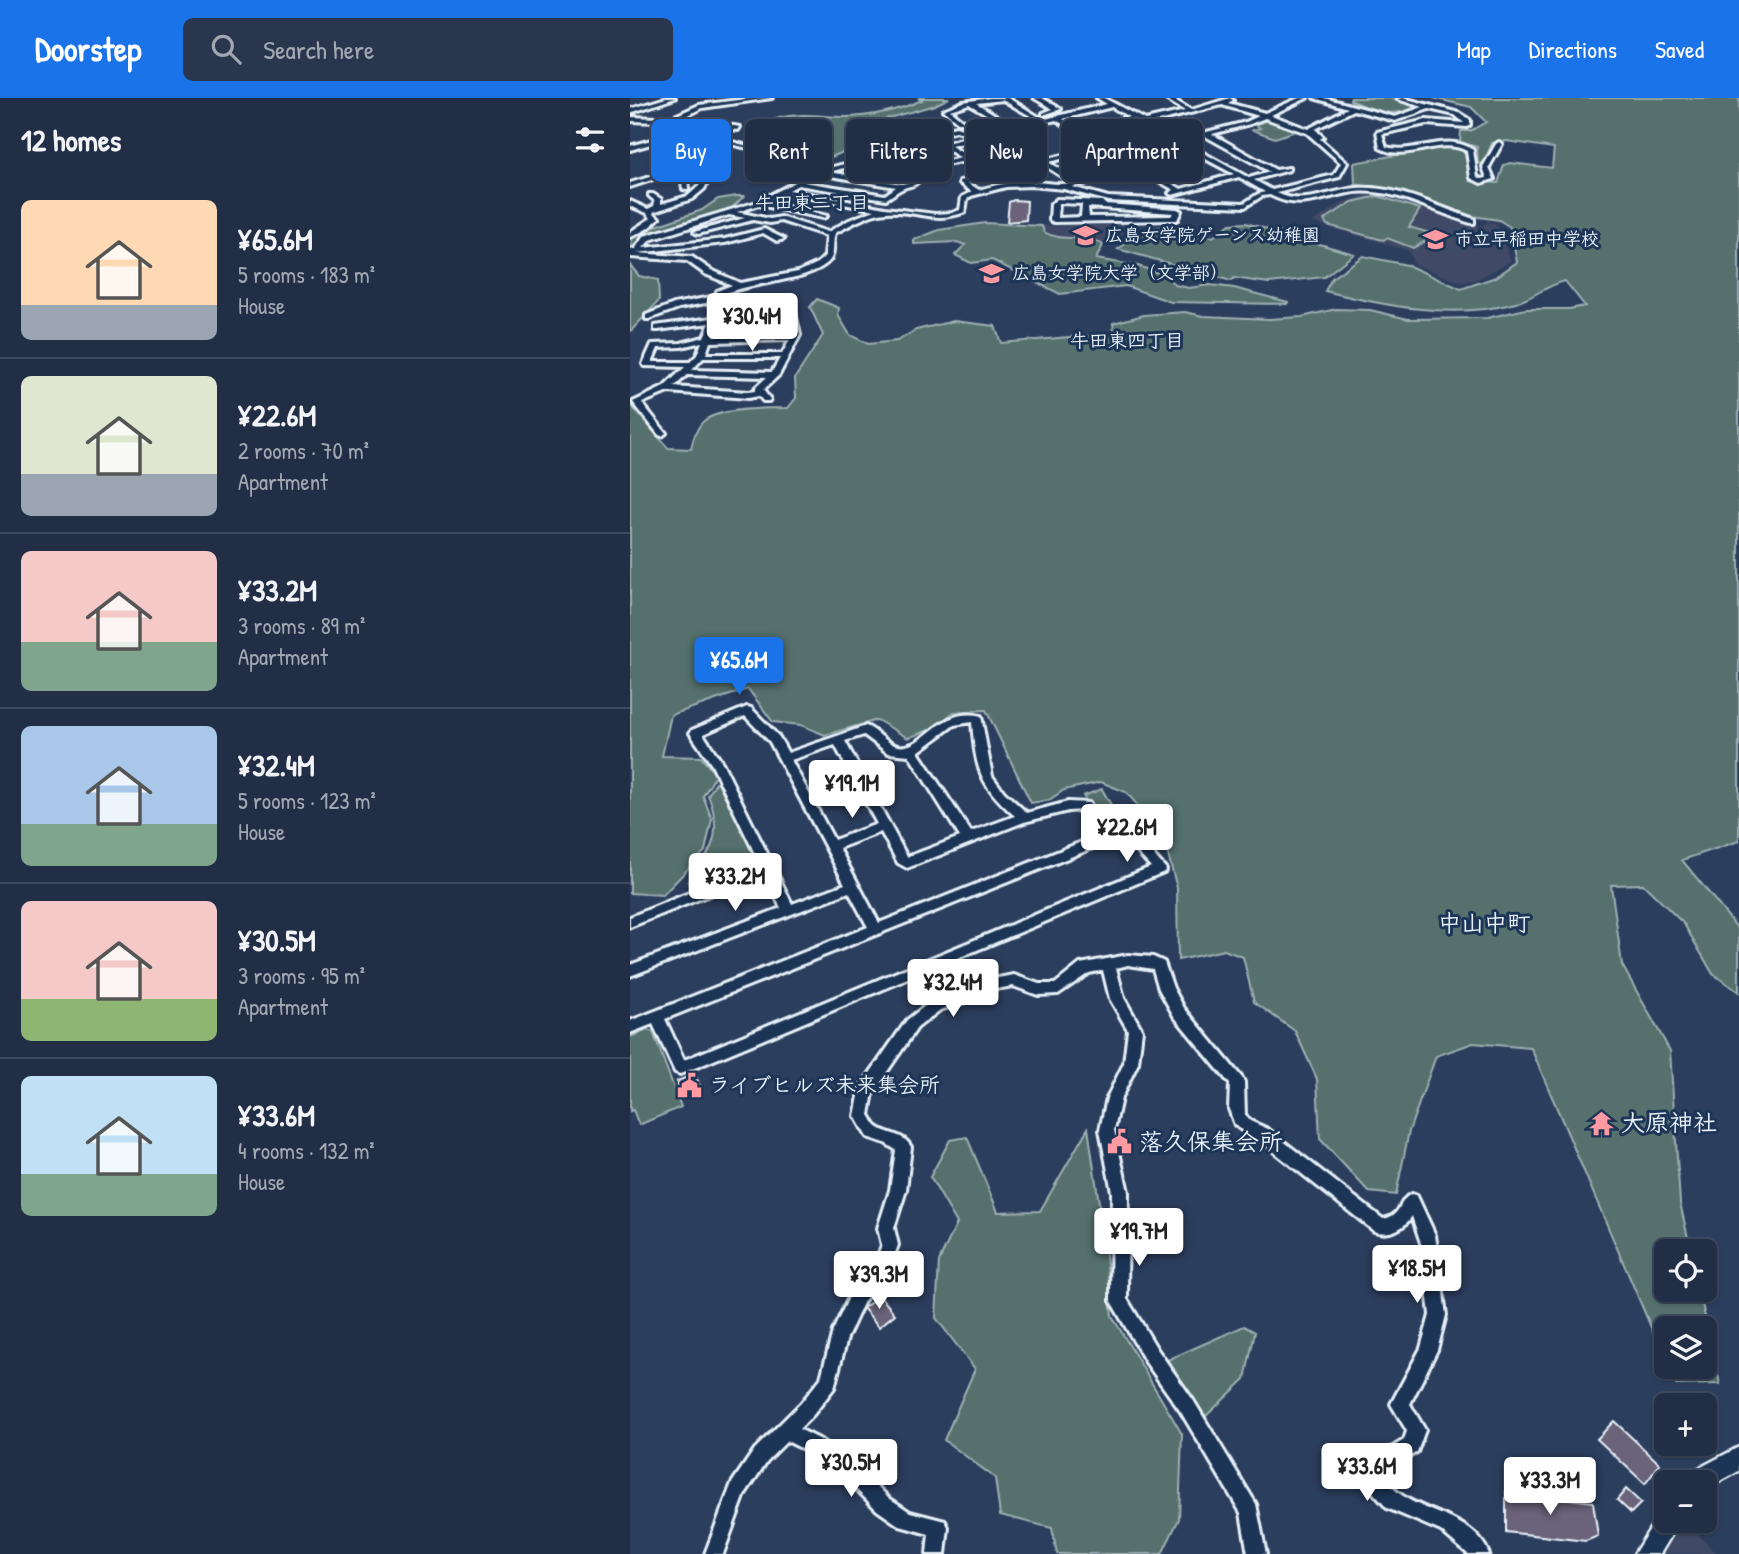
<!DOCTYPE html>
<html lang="en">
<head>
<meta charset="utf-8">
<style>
	:root { --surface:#212e46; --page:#29364d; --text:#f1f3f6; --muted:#a2a8b3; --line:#3e4a5f; --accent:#1a73e8 }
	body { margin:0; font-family:"Patrick Hand","Klee One",sans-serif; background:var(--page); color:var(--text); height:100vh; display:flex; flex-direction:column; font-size:26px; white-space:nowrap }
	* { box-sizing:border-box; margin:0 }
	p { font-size:23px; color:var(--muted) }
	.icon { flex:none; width:38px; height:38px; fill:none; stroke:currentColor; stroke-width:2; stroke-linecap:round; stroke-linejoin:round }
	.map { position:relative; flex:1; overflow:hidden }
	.details { display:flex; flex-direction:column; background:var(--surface); width:630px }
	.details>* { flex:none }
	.banner { position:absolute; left:21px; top:21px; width:665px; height:63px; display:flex; gap:14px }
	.tools { position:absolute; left:1024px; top:1141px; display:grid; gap:14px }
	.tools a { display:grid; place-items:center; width:63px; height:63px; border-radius:10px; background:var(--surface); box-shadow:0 2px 5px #0004,0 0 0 2px var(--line); font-size:35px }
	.price { position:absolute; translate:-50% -60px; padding:0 16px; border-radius:7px; background:#fff; color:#222; font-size:23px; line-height:46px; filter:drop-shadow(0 2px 4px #0008) }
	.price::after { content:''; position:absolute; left:50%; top:42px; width:21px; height:16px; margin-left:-10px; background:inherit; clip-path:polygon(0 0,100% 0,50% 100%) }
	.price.on { background:var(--accent); color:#fff }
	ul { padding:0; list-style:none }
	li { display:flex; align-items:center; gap:21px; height:175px; padding:0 21px }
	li+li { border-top:2px solid var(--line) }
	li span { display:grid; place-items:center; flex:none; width:196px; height:140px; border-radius:10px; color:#555 }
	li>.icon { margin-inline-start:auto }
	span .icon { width:84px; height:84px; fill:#fffc; stroke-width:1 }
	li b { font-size:30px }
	h2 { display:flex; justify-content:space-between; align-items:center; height:84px; padding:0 21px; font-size:30px }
	.pill { padding:0 24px; border-radius:10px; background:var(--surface); box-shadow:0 2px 5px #0004,0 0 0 2px var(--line); font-size:24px; line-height:63px }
	.pill.on { background:var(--accent); color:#fff }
	header { display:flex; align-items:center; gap:42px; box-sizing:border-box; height:98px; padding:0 35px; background:var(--accent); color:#fff }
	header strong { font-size:33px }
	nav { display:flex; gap:38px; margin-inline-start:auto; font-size:24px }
	.search { width:490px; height:63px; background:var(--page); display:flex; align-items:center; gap:18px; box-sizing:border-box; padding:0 24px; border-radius:10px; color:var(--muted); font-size:26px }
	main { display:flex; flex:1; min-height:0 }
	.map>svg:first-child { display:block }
	.built { fill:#3f4966 }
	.green { fill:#55706d; stroke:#9eb0b2; stroke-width:2 }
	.building { fill:#6a6479; stroke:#e8f1f8; stroke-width:2 }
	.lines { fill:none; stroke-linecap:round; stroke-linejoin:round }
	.minor-casing { stroke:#e8f1f8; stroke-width:6 }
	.major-casing { stroke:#e8f1f8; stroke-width:5 }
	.minor { fill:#1d3557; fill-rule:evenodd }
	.major { fill:#1d3557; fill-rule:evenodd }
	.labels { text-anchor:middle; stroke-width:6; stroke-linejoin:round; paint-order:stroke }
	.far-poi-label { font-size:18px; font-weight:bold; fill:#e8f1f8; stroke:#1d3557; text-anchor:start }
	.far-neighbourhood-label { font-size:19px; font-weight:bold; fill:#e8f1f8; stroke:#1d3557 }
	.poi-label { font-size:21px; font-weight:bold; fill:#e8f1f8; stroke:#1d3557; text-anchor:start }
	.neighbourhood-label { font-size:23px; font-weight:bold; fill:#e8f1f8; stroke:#1d3557 }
	.near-poi-label { font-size:24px; font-weight:bold; fill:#e8f1f8; stroke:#1d3557; text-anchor:start }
</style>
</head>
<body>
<header>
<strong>Doorstep</strong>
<div class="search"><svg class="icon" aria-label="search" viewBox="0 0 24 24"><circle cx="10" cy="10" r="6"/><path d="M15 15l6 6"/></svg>Search here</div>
<nav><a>Map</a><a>Directions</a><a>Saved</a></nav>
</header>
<main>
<section class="details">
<h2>12 homes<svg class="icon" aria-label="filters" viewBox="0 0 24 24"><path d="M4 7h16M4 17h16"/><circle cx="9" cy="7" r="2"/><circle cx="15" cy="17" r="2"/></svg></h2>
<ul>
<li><span style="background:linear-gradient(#ffd9b3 75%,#9aa5b1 0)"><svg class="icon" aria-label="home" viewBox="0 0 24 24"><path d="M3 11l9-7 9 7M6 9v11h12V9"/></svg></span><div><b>¥65.6M</b><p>5 rooms · 183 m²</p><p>House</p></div></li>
<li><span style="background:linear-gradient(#dfe7d0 70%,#9aa5b1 0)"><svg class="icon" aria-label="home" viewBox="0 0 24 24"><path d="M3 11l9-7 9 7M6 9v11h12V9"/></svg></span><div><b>¥22.6M</b><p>2 rooms · 70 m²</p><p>Apartment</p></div></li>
<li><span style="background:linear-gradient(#f6c9c9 65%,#7fa58c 0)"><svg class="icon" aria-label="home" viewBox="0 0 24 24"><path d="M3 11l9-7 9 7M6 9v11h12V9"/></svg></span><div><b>¥33.2M</b><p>3 rooms · 89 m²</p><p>Apartment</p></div></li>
<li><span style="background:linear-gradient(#a9c7e8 70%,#7fa58c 0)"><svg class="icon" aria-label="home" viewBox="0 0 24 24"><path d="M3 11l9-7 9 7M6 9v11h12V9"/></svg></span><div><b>¥32.4M</b><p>5 rooms · 123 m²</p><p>House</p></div></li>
<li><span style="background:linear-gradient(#f6c9c9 70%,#8fb573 0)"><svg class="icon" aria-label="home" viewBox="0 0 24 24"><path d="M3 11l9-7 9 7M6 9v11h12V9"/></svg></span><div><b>¥30.5M</b><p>3 rooms · 95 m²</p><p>Apartment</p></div></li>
<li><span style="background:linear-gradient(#bfe0f5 70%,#7fa58c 0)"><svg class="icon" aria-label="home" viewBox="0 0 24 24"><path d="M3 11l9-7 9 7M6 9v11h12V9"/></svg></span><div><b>¥33.6M</b><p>4 rooms · 132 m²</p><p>House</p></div></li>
</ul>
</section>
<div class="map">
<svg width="1109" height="1456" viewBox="0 0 1109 1456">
	<rect width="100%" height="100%" fill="#2c3e5e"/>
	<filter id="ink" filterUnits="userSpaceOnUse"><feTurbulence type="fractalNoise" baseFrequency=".0143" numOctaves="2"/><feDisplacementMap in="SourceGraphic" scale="14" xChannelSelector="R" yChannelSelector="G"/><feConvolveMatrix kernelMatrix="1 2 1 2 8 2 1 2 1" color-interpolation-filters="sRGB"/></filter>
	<g filter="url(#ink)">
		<path class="built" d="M741 95 849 129 858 124 867 127 881 163 848 181 832 185 783 166 779 153 682 124 714 104Z
			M506 125 476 148 465 142 449 140 426 141 414 134 412 128Z
			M1054 1423H1055L1087 1456H1033Z"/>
		<path class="green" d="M288 0H319L305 7 237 26 244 34C232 49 197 62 177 65L161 57 167 51 199 37 171 39 169 37 183 28 177 24 143 22C166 13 191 19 215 19 239 19 270 12 292 2Z
			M721 0H760L786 9C761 21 744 12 720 2Z
			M803 0H1109V743L1052 762 1109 832V894L1083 876 1054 826 1013 786 981 787 992 867 1040 953 1050 1105 1061 1153H1036V1192H1069L1090 1286 1046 1287 1038 1269H1074V1230H1036V1264L901 950 843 945 806 958 779 1033 766 1097 739 1094 690 1041 687 981 665 933 624 904 613 859 594 852 548 862 547 790 532 735 496 694 471 684 434 692 419 702 401 705 356 612 324 614 302 631 278 640 247 622 195 637 171 627 143 624 118 591 41 617 32 658 71 659 86 677 73 698 82 721 75 753 33 797 0 795V306L38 350 61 351C63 341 66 329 75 322 91 310 138 310 158 310L166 300 165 280 193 237 180 209 187 201 209 210 208 217 220 237 238 246 267 243 286 232 324 223 365 228 371 245 484 235 483 225 514 217 555 214 573 218 639 221 672 219 706 211 740 212 778 221 857 220 896 211H939L955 208 935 183C916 187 901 202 882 206 822 221 754 208 695 193L702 180 733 158 777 167 831 191 866 179 887 164 880 129 869 122 842 118 774 95 725 86 724 65 819 47 834 51 840 83 868 85 874 67 880 65 922 70 924 50 876 43 862 45 854 65 848 66 847 49 830 44 831 33H840L856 24 841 9Z
			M641 21 644 22 669 32 645 40 623 32 630 30 626 27Z
			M298 39 325 55 303 61 279 44Z
			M107 98H114L99 113 21 136 0 150 3 140 26 128 72 112 88 101Z
			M748 98 790 111 779 129 807 137 783 150 757 140 753 142 697 127 694 122 722 104Z
			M355 125 412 128 414 134C434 146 457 134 473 147L466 161 508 168 535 177 545 187 559 190 580 187 604 190 658 204 657 206 541 204 496 188 430 196 362 162 341 165 325 157 335 147 327 144 284 146V142L309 132Z
			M616 125 724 156 694 179 639 185 604 180 601 183 488 151 519 130 536 129 583 139 600 126Z
			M0 167 9 178 28 182 29 203 0 234Z
			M88 682 128 766 63 790 58 784C82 752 94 737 78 697Z
			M472 691 486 716 496 718 500 725 484 731 477 730 453 698Z
			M17 932 23 934 51 1009 9 1027 3 1012 0 1013V939Z
			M458 1030 475 1146 482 1218 552 1336 549 1421 532 1456H427L422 1430 370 1417 365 1380 314 1342 345 1271 306 1220 309 1163 327 1125 300 1079 320 1042 337 1039 368 1114 410 1113Z
			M614 1228 625 1234 615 1281 576 1318 533 1264Z"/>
		<path class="building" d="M384 102 397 103 396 122 377 124 379 104Z
			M65 976 71 991 52 999 47 983Z
			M250 1198 265 1216 249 1229 233 1210Z
			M984 1323 1030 1366 1015 1386 967 1341Z
			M996 1391 1011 1405 1001 1415 987 1402Z
			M876 1393 963 1404 968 1438 956 1443 876 1434Z"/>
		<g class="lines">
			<defs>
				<path id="minor" d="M36 0H45L0 15V11Z
					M124 0H142L72 10 42 25 60 31 91 26 110 29 108 32 91 30 62 34 118 48V50L55 36 0 52V48L53 33 28 24 0 23V19L29 20 36 22 69 7Z
					M360 0H378L409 19 404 20 373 2 346 5 377 24 375 27 339 6 320 12 332 22 357 30 355 33 328 24 313 12 333 4Z
					M404 0H412L431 11 413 17V15L423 11Z
					M467 0H474L515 22 555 13 534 0H541L561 12 600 0 603 2 598 5 635 15 669 0H677L641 17 678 31 718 10 684 0H694L765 19 793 9 767 1 773 0 829 15 840 22V27L837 29 796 26 752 36 756 49C785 57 816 33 843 52L847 79 852 81 857 80 853 69 866 46 869 44 872 46 859 69 864 81 851 85 841 80 837 53C809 38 778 65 750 50L747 34 796 22 834 25 825 17 799 11 765 23 724 12 685 31 693 39 690 41 717 65 709 79 647 95C673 109 700 92 727 90 767 87 807 109 844 121V125H841C804 114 765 90 725 94 693 98 672 114 640 97L632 98 615 109 478 103 434 91 401 88 376 89 341 98 337 101 335 114C306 126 286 112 257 114 239 115 221 127 205 135 202 144 205 155 200 162 184 183 119 184 94 196L93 205 159 204 163 206 170 237 149 277 133 292 140 301 139 303H133L129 298 118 300 38 294 12 305 36 335 32 338 29 337 3 304 34 289 55 269 14 268 13 266 22 246 51 245 74 239 80 225 28 232H25V228L82 220 86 203 49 210 19 221H16V217L44 206 86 198 87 193 102 187 75 176 57 163 0 159V152L5 151 14 138 127 104 184 74 223 64 259 41 275 42 326 29 344 35 341 37 326 33 306 38 316 45 477 6ZM592 7 629 18 616 24 549 41 520 25ZM482 9 499 19 450 31 433 21ZM635 20 677 35 711 65 704 77 642 92 624 82 659 72V70L646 72 582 36 620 26ZM504 21 526 34 476 46 454 34ZM426 22 469 48 414 62 371 36ZM531 36 561 53 510 67 480 49ZM365 37 375 43 331 54 321 48ZM575 38 640 74 619 80 554 44ZM300 40 331 60 308 65 280 44ZM263 44 277 47 300 65 272 72 231 64ZM379 46 391 53 347 65 335 57ZM474 51 504 68 449 83 418 64ZM396 56 407 63 362 75 351 68ZM566 56 604 76 551 91 515 69ZM336 63 355 76 330 83V85L342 94 332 99 330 112 322 115 305 116 255 110 159 92 168 87 256 101C262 98 268 92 274 90 281 87 283 89 288 84L280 74ZM412 66 442 85C428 88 415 84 401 84 383 83 366 87 349 92L338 85 360 79 366 80V77ZM225 67 275 77 281 84 272 86 199 74ZM508 71 544 92 539 95 542 97 609 79 635 94 628 96 614 105 478 99 442 89ZM192 75 195 77 266 89 255 97 174 84ZM153 95H154L245 112 219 122 198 134 151 119 140 121 107 114 129 107 193 120 197 118 136 104ZM99 117 115 120 64 134 68 136 123 122 140 125 151 123 197 138 195 158 188 165 168 174 110 185 81 172 62 159 7 155 95 145 133 135 147 143 154 141 134 131 95 141 13 150 20 142ZM155 208 157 220 89 221 93 209ZM160 225 162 237 83 238 87 226ZM160 242 152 256H76L80 244ZM72 244 67 257 60 264H22L28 250 51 249ZM73 260H150L142 274 62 272ZM57 277 137 279 125 290V293L118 294 44 289Z
					M59 64 62 66 57 78 58 92 53 91 51 78 55 68H47L45 73 40 76 0 89V85L36 74 40 71 42 65Z
					M81 71 84 73 74 91 62 101 23 114 29 120C21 129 11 135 0 139V134L21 120 17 115 0 108V103L18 111 24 108 25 103 19 98V96H23L31 101V106L58 98 69 88 79 72Z
					M427 101 472 103 475 106 547 111 551 113 547 122H544L424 124 420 122 421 106ZM429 105 452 106 451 119 428 120ZM458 109 543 115 541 118 459 119Z
					M117 609 121 610 149 639 158 655 236 628C247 632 256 646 268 648 294 653 309 608 351 618L362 678 374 694 397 715 438 704 459 705 480 733 495 728 499 729 536 771 534 774 55 974 50 976 45 974 23 926 0 935V923L238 829 219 794 0 878V867L151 810 134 775 0 829V819L130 766 82 667 60 635 62 632ZM115 618 140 644 215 786 162 806 93 666 73 636ZM342 624C346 671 349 686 385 718L341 734 288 654 324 627ZM234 637 258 655 279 657 330 739 277 759 215 643ZM205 647 247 726 204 742 161 662ZM452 712 469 737 249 825 209 750 251 734 268 765 277 770 394 724 438 713ZM493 738 521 769 54 962 35 921Z
					M498 857 523 859 534 864 543 890 554 910 612 980 614 984 615 1017 620 1023 638 1031 753 1121C773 1118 768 1101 782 1096L787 1098 805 1137 816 1217 807 1252 780 1306 795 1332 787 1354 752 1375C774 1419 840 1409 859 1456H838L811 1433 757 1410 742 1393 732 1372 735 1366 774 1342 777 1333 761 1306 791 1250 800 1217 792 1148 782 1118C774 1131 759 1138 744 1133L628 1041 617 1036 605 1027 599 1011 600 986 544 918 529 891 523 871 498 867 486 870 494 900 512 932 508 965 491 1000 484 1032 498 1094 497 1201 527 1251 563 1302 626 1406 636 1456H618L611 1415 551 1314 515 1263 481 1203 482 1094 470 1032 477 1000 494 965 498 932 480 901 473 872 459 875 428 896 408 897 383 888 355 893 341 902 310 912 287 930 243 994 239 1017C242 1021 243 1025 246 1028 256 1037 273 1034 281 1049L276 1092 264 1130 268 1147 261 1165 234 1203 217 1240 204 1290 183 1317 169 1331 189 1341 226 1367 259 1400 280 1414 315 1423 318 1429 315 1456H297L299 1436 270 1428 247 1412 214 1379 177 1353 157 1343 137 1363 115 1396 93 1456H75L102 1385 125 1351 171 1305 191 1280 203 1233 222 1193 247 1160 252 1147 248 1130 260 1092 266 1052 255 1045 237 1039 225 1018 231 988 277 922 300 904 331 894 352 883 384 877 409 886H425L450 866Z"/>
				<path id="major" d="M1109 1349V1373L1074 1392V1384H1055L1058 1376Z
					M1036 1412V1423H1050L1030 1456H1004L1030 1415Z"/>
			</defs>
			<use href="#minor" class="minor-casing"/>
			<use href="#major" class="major-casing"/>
			<use href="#minor" class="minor"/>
			<use href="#major" class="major"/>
		</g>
	</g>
	<defs>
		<symbol id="school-bare" viewBox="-9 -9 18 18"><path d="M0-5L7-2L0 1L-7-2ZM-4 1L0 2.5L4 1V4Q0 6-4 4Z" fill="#ff9aa2" stroke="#1d3557" stroke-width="2.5" paint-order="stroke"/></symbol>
		<symbol id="university-bare" viewBox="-9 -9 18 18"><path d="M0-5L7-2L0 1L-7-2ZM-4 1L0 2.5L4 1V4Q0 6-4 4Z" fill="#ff9aa2" stroke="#1d3557" stroke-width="2.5" paint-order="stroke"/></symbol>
		<symbol id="civic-bare" viewBox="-9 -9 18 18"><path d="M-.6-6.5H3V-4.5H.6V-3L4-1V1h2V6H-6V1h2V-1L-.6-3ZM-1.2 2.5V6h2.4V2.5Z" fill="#ff9aa2" stroke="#1d3557" stroke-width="2.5" paint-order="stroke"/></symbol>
		<symbol id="temple-bare" viewBox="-9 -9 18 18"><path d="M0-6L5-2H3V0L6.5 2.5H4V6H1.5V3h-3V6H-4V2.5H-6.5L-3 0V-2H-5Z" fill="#ff9aa2" stroke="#1d3557" stroke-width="2.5" paint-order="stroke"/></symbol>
	</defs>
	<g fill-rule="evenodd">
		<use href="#school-bare" x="438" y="120" width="35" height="35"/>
		<use href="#school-bare" x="788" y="124" width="35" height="35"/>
		<use href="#university-bare" x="344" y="158" width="35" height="35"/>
		<use href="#civic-bare" x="42" y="970" width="35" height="35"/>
		<use href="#temple-bare" x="954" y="1008" width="35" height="35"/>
		<use href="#civic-bare" x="472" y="1026" width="35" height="35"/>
	</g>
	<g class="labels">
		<g class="far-poi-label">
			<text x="475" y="143">広島女学院ゲーンス幼稚園</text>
			<text x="825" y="147">市立早稲田中学校</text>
			<text x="382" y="181">広島女学院大学（文学部）</text>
		</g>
		<g class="far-neighbourhood-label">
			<text x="182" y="111">牛田東二丁目</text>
			<text x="497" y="249">牛田東四丁目</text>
		</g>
		<g class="poi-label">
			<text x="79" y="994">ライブヒルズ未来集会所</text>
		</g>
		<g class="neighbourhood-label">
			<text x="854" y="833">中山中町</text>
		</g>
		<g class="near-poi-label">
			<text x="991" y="1033">大原神社</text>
			<text x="509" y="1052">落久保集会所</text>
		</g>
	</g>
</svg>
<div class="tools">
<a><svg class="icon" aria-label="locate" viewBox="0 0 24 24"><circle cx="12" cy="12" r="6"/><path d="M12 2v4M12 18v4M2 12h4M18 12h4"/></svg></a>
<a><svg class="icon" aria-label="layers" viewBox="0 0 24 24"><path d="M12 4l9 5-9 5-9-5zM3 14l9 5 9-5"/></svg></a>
<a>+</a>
<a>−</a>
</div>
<b class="price" style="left:122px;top:255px">¥30.4M</b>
<b class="price on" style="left:109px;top:599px">¥65.6M</b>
<b class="price" style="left:222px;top:722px">¥19.1M</b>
<b class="price" style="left:497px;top:766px">¥22.6M</b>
<b class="price" style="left:105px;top:815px">¥33.2M</b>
<b class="price" style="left:323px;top:921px">¥32.4M</b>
<b class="price" style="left:509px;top:1170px">¥19.7M</b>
<b class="price" style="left:787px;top:1207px">¥18.5M</b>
<b class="price" style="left:249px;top:1213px">¥39.3M</b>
<b class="price" style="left:221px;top:1401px">¥30.5M</b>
<b class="price" style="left:737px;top:1405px">¥33.6M</b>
<b class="price" style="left:920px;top:1419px">¥33.3M</b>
<div class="banner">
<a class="pill on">Buy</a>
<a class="pill">Rent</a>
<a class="pill">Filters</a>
<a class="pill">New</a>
<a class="pill">Apartment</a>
</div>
</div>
</main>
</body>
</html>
